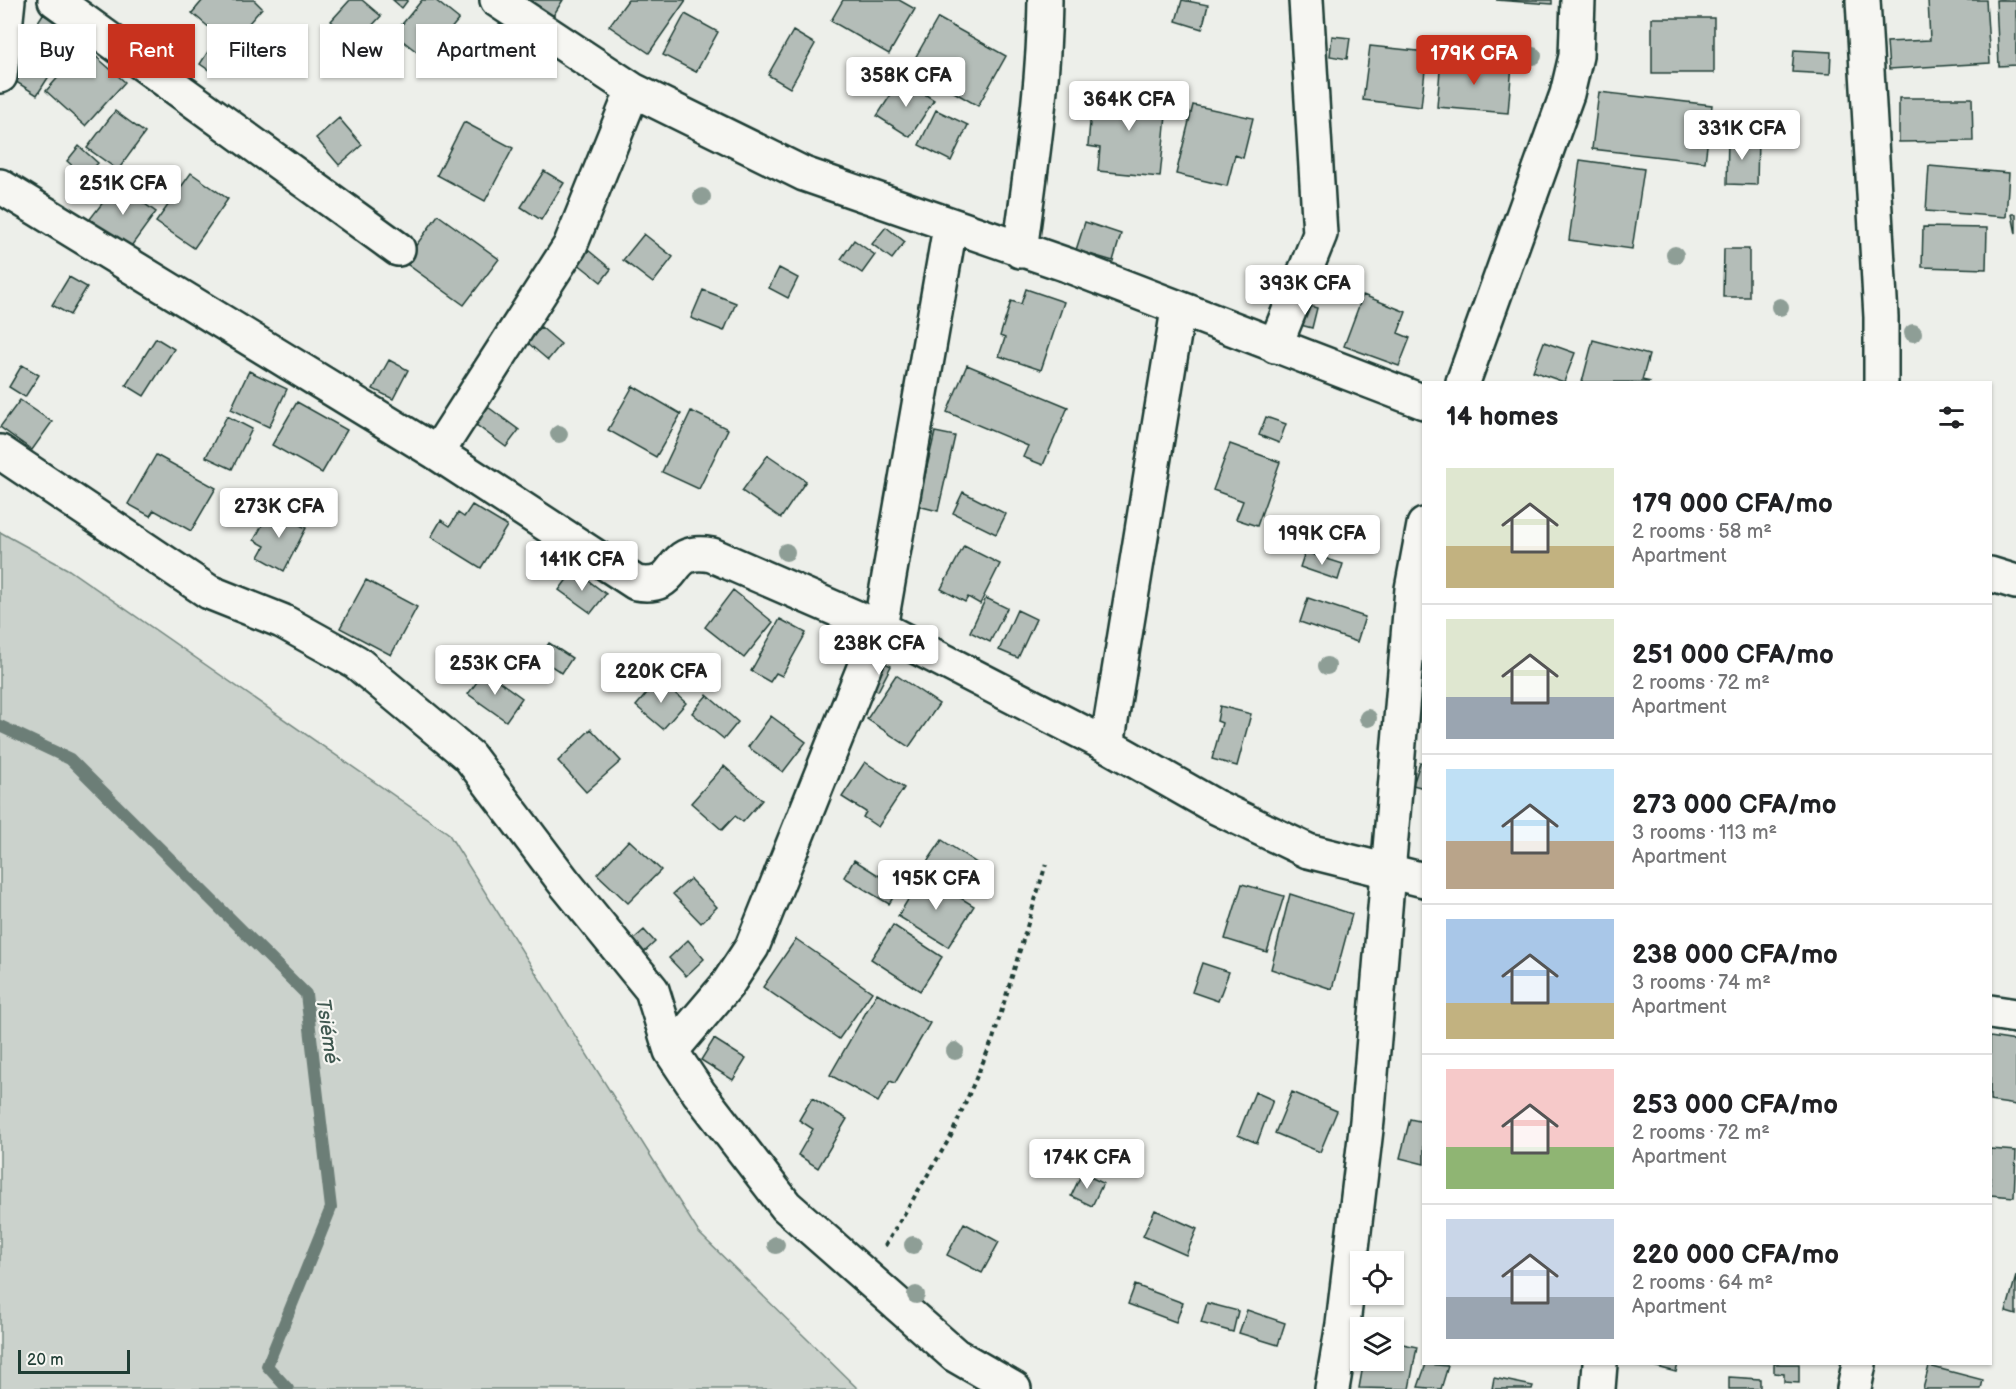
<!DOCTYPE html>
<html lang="en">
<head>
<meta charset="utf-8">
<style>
	:root { --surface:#fff; --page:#f2f2f2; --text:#202124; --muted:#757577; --line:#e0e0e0; --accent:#c8321e }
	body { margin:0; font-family:"Balsamiq Sans",sans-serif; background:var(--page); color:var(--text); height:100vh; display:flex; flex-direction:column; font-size:22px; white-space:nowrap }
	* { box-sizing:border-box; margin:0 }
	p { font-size:20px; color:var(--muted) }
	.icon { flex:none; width:33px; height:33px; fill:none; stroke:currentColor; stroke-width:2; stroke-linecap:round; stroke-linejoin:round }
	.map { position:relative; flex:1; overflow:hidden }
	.sheet { position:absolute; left:1422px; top:381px; width:570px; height:984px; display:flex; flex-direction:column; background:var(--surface); border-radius:0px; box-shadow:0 2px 4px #0004 }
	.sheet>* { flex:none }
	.banner { position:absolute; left:18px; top:24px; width:570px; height:54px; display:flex; gap:12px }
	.fabs { position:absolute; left:1350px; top:1251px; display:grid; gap:12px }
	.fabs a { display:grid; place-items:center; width:54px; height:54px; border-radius:0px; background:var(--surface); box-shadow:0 2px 4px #0004; font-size:30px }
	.scale { position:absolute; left:18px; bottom:15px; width:112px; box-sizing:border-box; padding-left:6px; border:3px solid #1f3d34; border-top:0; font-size:16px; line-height:21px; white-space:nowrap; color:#1f3d34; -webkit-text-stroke:4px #f6f6f2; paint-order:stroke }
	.price { position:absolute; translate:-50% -51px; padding:0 14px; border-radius:6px; background:#fff; color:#222; font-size:20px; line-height:39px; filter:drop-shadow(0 2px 3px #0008) }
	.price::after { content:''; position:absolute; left:50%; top:36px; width:18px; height:14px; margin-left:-9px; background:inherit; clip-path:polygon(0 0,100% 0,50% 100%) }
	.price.on { background:var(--accent); color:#fff }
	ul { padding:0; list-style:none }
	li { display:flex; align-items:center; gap:18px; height:150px; padding:0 24px }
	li+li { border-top:2px solid var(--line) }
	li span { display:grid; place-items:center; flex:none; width:168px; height:120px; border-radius:0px; color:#555 }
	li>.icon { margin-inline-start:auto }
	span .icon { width:72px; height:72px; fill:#fffc; stroke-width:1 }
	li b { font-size:26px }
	h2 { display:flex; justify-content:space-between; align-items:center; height:72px; padding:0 24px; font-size:26px }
	.tag { padding:0 21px; border-radius:0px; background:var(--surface); box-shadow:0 2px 4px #0004; font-size:21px; line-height:54px }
	.tag.on { background:var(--accent); color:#fff }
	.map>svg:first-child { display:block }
	.green { fill:#cbd2cc; stroke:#758880; stroke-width:1.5 }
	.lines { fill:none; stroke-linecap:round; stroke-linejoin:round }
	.stream { stroke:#6c7e77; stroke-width:12 }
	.building { fill:#b4bdb8; stroke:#1f3d34; stroke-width:1.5 }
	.minor-casing { stroke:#1f3d34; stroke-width:38 }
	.path { stroke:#1f3d34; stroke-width:4; stroke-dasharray:4.5 4.5; stroke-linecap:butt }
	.minor { stroke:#f6f6f2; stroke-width:33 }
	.tree { fill:#8e9e96 }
	.labels { text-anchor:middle; stroke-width:4.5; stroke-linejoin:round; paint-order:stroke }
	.water-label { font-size:20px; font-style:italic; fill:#3f5850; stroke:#f6f6f2 }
</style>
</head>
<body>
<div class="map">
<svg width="2016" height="1389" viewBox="0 0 2016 1389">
	<rect width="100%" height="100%" fill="#edefea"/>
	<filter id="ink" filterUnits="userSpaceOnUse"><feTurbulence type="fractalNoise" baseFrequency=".0167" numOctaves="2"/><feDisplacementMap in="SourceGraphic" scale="12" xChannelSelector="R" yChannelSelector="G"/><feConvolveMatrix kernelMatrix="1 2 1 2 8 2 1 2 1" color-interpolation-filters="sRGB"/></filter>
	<g filter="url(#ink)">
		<path class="green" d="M0 532 69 570 448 833 699 1233 858 1389H0Z"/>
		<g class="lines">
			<path class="stream" d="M0 726 70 759 306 994 331 1208 267 1366 288 1389"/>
		</g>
		<path class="building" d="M203 0H254L262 8 230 45 192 13Z
			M350 0H362L381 16 356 43 331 21Z
			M393 0H408L402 8Z
			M422 0H435L459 19 426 59 394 34Z
			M528 0H563L553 16Z
			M628 0H686L649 53 609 26Z
			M843 0H899L915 9 889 54 831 21Z
			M1182 0 1208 5 1202 29 1176 21Z
			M1496 0H1552V4Z
			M1928 0H1986L1990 63 1889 69 1887 42 1930 40Z
			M1996 0H2016V65L1999 66Z
			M43 14 76 34 37 95 10 78 22 60 16 56Z
			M685 14 718 32 696 72 663 55Z
			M938 18 1006 56 978 106 910 67Z
			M1652 18H1714V73H1652Z
			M793 31 815 44 790 88 768 75Z
			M1332 36 1350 38 1347 59 1330 56Z
			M216 39 229 48 213 73 200 64Z
			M1370 46 1427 52 1421 107 1363 100Z
			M85 47 125 82 85 126 46 91Z
			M1794 50 1831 52 1830 74 1792 72Z
			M1441 58 1512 64 1508 113 1437 107Z
			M901 79 934 100 910 137 877 116Z
			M1106 89 1168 95 1160 177 1098 171 1100 148 1088 146 1092 99 1105 100Z
			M1599 92 1712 105 1705 162 1592 149Z
			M1899 98H1972L1973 141 1899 142Z
			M1193 105 1253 118 1243 158 1235 155 1227 186 1176 174Z
			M936 110 968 125 951 161 919 145Z
			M115 111 145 133 118 170 87 148Z
			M339 118 362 145 339 165 316 138Z
			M464 122 513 148 485 201 437 175Z
			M1728 137 1758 138 1757 185 1727 184Z
			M79 146 98 163 85 177 67 161Z
			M1580 160 1644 169 1632 249 1569 240Z
			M1929 166 2009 173 2006 217 1926 211Z
			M544 171 564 183 541 220 521 207Z
			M191 173 228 199 194 248 156 222Z
			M117 184 156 212 129 249 90 219Z
			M2012 214H2016V234Z
			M438 215 499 259 464 305 404 262Z
			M1085 222 1121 234 1113 261 1076 250Z
			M886 227 905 242 892 259 872 244Z
			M1923 227 1987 228 1986 269 1922 267Z
			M644 234 673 257 653 283 623 260Z
			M854 240 875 255 862 273 841 259Z
			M1724 249H1749V297H1723Z
			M588 250 611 269 601 282 577 263Z
			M779 268 798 278 788 298 769 288Z
			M69 277 87 287 70 315 52 305Z
			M1026 289 1064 302 1041 370 999 356 1005 338 1000 336 1011 301 1021 304Z
			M703 290 736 303 724 331 691 318Z
			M1363 295 1406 312 1398 333 1410 338 1399 366 1344 346Z
			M1299 303 1317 308 1312 328 1293 323Z
			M541 327 561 344 548 360 528 343Z
			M156 338 174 349 144 396 126 385Z
			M1593 340 1649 355 1642 380 1651 382H1582Z
			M1544 342 1575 353 1564 382 1533 371Z
			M389 360 408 370 393 399 373 389Z
			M22 365 39 375 25 397 9 387Z
			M967 365 1068 407 1043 465 1023 457 1028 446 947 412Z
			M249 371 287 389 269 427 231 409Z
			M633 386 681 414 656 457 608 430Z
			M20 400 52 422 32 450 0 427Z
			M297 402 347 430 322 473 272 445Z
			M488 407 519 430 506 447 475 424Z
			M691 411 728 429 699 489 662 472Z
			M227 416 252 429 232 469 206 457Z
			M1266 417 1286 424 1279 443 1259 435Z
			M935 432 955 436 938 511 918 506Z
			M1230 444 1280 462 1257 526 1236 519 1243 501 1213 490Z
			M156 455 216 488 191 531 154 510 150 516 128 504Z
			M768 455 806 481 781 518 742 491Z
			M963 492 1006 514 996 534 953 513Z
			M472 505 507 526 481 568 431 537 441 520 450 526 458 513 464 517Z
			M271 510 306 528 284 571 259 557 265 546 254 540Z
			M964 546 1000 564 980 604 968 597 965 602 941 589Z
			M1305 552 1343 564 1338 580 1300 567Z
			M574 570 606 594 591 613 559 590Z
			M366 580 417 607 391 655 340 628Z
			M733 590 773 622 744 658 705 627Z
			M986 598 1007 608 990 642 970 632Z
			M1308 598 1365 617 1357 642 1300 622Z
			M1017 610 1036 619 1018 658 999 650Z
			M780 619 806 633 782 676 776 673 770 682 751 671Z
			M549 643 572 658 562 673 539 658Z
			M879 660 891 666 878 691 866 686Z
			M485 671 522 698 506 721 468 694Z
			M896 675 939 704 909 747 867 719Z
			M659 679 686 703 663 729 636 706Z
			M707 695 738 722 724 739 692 713Z
			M1220 706 1251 714 1237 766 1212 759 1222 723 1217 721Z
			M771 716 806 742 783 772 748 747Z
			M591 729 621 761 586 792 558 761Z
			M865 762 904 788 878 827 863 817 866 812 842 797Z
			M1420 763 1424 764V788L1413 785Z
			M724 766 762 800 743 822 735 816 722 830 691 803Z
			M629 840 661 870 628 903 597 874Z
			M942 840 978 864 962 889 925 865Z
			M854 860 899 888 889 904 844 877Z
			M923 875 974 906 948 947 898 916Z
			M690 879 717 907 701 923 673 894Z
			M1242 884 1284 896 1267 952 1225 939Z
			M1290 894 1352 914 1332 989 1271 969Z
			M893 925 942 957 920 991 871 959Z
			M644 930 655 942 639 957 628 944Z
			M796 939 872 992 839 1039 763 987Z
			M688 940 704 959 686 976 669 958Z
			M1202 963 1229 972 1218 1001 1192 992Z
			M877 993 930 1023 895 1083 890 1081 878 1102 830 1075Z
			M1990 1037 2016 1041V1105L1990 1101Z
			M714 1039 746 1059 733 1080 701 1060Z
			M1255 1092 1273 1100 1257 1143 1238 1135Z
			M1292 1092 1337 1111 1320 1152 1275 1133Z
			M812 1098 847 1119 818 1168 798 1155 813 1129 799 1120Z
			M1410 1119 1424 1122V1164L1400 1158Z
			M1990 1149 2016 1151 2014 1197 1990 1195Z
			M1082 1173 1103 1183 1092 1206 1071 1196Z
			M1155 1210 1197 1229 1186 1255 1143 1236Z
			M964 1223 999 1242 982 1273 947 1255Z
			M2016 1276V1315L2006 1312Z
			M1135 1285 1183 1303 1176 1322 1128 1304Z
			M1207 1303 1238 1311 1233 1332 1201 1323Z
			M1247 1310 1285 1323 1278 1345 1239 1333Z
			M1394 1342 1417 1347 1409 1389 1359 1388 1364 1360H1394Z
			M1426 1364 1448 1366 1441 1389 1418 1387Z
			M1646 1364H1678L1676 1372Z
			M1774 1364H1799V1383L1784 1382V1374L1774 1373Z
			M1929 1366 1983 1380 1981 1389H1923Z
			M1729 1377 1760 1379V1389H1729Z
			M1494 1378 1533 1386 1532 1389H1492Z"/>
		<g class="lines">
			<defs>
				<path id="minor" d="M55 0 398 249
					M497 0 633 90 804 174 1067 265 1424 402
					M1863 0 1881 317V382
					M0 76 8 0
					M0 186 437 453 636 583C684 591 662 546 712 555L880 628 1107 745 1216 807 1308 851 1424 880
					M1020 251C1031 167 1044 85 1045 0
					M1275 346 1320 234 1306 0
					M1463 382 1567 94 1576 56 1578 0
					M0 452 209 592 282 621 356 662 469 756 564 882 652 990 671 1051 699 1093 786 1206 955 1355 1014 1389
					M437 453 570 246 633 90
					M1990 574 2016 582
					M1107 745 1178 310
					M1990 1012 2016 1016
					M671 1051 727 985 752 947 880 628 950 227
					M1332 1389 1343 1324 1367 1121 1412 589 1424 525
					M1598 1389 1600 1364
					M1854 1389 1859 1364"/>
			</defs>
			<use href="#minor" class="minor-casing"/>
			<path class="path" d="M885 1246 951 1136 993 1039 1046 864"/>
			<use href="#minor" class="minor"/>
		</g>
		<g class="tree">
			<circle cx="1533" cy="56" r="9"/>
			<circle cx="702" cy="197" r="9"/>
			<circle cx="1675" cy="255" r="9"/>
			<circle cx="1780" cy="307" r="9"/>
			<circle cx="1913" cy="333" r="9"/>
			<circle cx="559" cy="434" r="9"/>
			<circle cx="786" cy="552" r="9"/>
			<circle cx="1327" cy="666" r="9"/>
			<circle cx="1368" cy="718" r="9"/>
			<circle cx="955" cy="1051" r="9"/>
			<circle cx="776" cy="1245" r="9"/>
			<circle cx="913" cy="1245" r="9"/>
			<circle cx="916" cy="1295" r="9"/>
		</g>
	</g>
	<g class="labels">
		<g class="water-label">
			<text transform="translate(328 1031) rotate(82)" y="7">Tsiémé</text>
		</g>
	</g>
</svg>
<div class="fabs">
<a><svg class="icon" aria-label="locate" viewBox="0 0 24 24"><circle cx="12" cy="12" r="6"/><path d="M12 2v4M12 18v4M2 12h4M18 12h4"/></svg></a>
<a><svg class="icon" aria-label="layers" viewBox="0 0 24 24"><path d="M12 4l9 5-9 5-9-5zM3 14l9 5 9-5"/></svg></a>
</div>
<div class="scale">20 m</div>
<b class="price on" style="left:1474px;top:86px">179K CFA</b>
<b class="price" style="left:906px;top:108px">358K CFA</b>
<b class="price" style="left:1129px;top:132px">364K CFA</b>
<b class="price" style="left:1742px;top:161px">331K CFA</b>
<b class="price" style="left:123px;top:216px">251K CFA</b>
<b class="price" style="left:1305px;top:316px">393K CFA</b>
<b class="price" style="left:279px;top:539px">273K CFA</b>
<b class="price" style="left:1322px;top:566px">199K CFA</b>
<b class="price" style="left:582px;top:592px">141K CFA</b>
<b class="price" style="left:879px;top:676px">238K CFA</b>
<b class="price" style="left:495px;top:696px">253K CFA</b>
<b class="price" style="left:661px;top:704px">220K CFA</b>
<b class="price" style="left:936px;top:911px">195K CFA</b>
<b class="price" style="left:1087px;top:1190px">174K CFA</b>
<div class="banner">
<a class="tag">Buy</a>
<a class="tag on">Rent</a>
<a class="tag">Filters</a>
<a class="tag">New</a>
<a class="tag">Apartment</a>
</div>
<section class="sheet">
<h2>14 homes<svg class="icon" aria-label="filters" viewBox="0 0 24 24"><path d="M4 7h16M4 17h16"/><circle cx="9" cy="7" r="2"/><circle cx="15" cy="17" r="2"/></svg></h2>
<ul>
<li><span style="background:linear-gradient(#dfe7d0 65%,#c2b280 0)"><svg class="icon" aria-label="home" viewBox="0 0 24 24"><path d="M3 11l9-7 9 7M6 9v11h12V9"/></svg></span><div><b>179 000 CFA/mo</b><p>2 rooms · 58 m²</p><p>Apartment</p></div></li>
<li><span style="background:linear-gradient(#dfe7d0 65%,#9aa5b1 0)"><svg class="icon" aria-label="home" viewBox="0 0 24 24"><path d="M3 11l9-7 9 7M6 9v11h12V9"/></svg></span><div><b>251 000 CFA/mo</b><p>2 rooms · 72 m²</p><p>Apartment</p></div></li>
<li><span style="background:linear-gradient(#bfe0f5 60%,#b9a48a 0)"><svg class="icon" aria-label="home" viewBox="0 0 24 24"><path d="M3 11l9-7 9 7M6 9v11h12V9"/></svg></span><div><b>273 000 CFA/mo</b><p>3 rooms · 113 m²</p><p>Apartment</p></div></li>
<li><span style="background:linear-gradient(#a9c7e8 70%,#c2b280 0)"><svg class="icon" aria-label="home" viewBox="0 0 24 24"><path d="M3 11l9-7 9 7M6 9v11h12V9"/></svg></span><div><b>238 000 CFA/mo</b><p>3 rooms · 74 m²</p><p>Apartment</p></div></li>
<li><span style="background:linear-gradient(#f6c9c9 65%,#8fb573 0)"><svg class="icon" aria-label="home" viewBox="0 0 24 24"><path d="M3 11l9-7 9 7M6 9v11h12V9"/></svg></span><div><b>253 000 CFA/mo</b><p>2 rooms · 72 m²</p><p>Apartment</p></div></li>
<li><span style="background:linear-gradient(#c9d6e8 65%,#9aa5b1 0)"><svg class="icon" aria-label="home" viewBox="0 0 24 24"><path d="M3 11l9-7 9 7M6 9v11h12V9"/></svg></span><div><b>220 000 CFA/mo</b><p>2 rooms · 64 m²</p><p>Apartment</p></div></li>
</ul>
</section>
</div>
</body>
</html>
